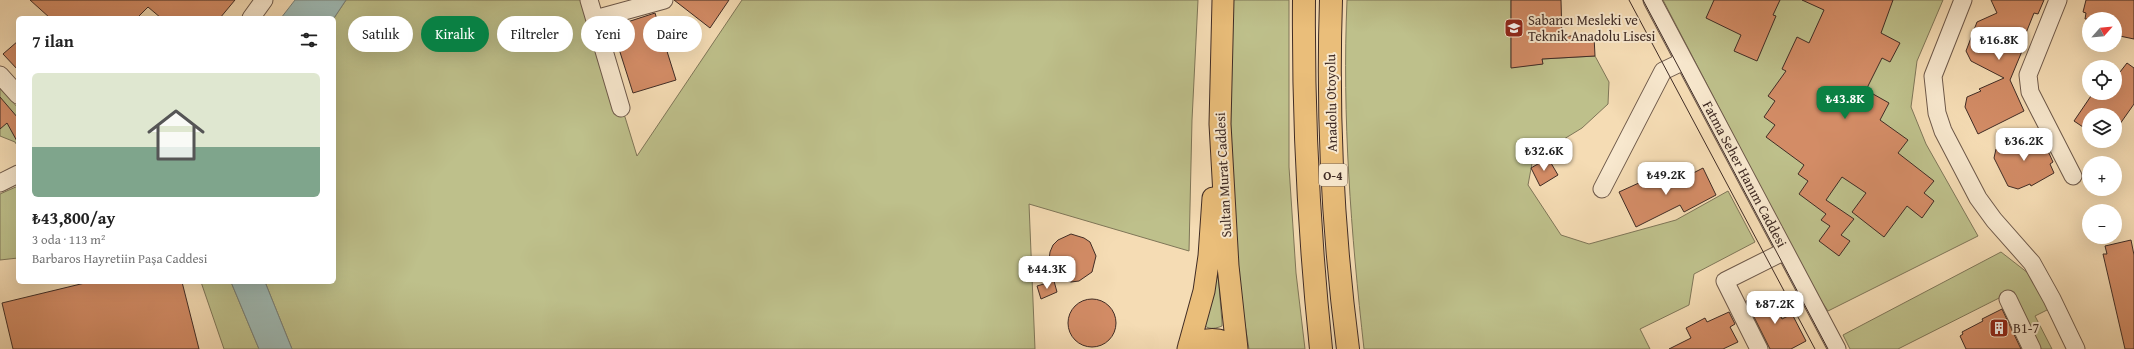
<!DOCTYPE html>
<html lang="tr">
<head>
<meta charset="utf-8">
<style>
	:root { --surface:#fff; --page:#f2f2f2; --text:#222; --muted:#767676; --accent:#0b8043 }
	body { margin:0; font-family:"Gentium Book Plus",serif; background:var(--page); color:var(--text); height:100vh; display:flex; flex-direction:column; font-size:15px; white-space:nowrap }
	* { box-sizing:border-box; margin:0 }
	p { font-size:13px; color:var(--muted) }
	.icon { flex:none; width:22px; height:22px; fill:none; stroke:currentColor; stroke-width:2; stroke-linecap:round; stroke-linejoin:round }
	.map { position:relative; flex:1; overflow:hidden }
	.drawer { position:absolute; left:16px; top:16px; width:320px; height:268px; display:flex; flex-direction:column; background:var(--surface); border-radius:6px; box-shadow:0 4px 16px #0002 }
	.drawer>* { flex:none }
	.banner { position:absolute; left:348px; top:16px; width:380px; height:36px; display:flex; gap:8px }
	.needle { width:26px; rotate:63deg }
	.tools { position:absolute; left:2082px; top:12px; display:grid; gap:8px }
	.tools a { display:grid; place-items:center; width:40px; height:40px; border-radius:50%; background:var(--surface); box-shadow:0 4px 16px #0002; font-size:20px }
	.price { position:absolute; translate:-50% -34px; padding:0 9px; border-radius:8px; background:#fff; color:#222; font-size:13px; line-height:26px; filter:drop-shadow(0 1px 2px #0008) }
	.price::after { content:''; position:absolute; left:50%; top:24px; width:12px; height:9px; margin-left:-6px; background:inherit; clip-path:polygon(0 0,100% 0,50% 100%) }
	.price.on { background:var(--accent); color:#fff }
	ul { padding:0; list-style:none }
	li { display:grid; align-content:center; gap:8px; height:212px; padding:0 16px }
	li span { display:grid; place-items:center; height:124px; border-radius:6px; color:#555 }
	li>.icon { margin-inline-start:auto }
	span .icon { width:72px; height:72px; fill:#fffc; stroke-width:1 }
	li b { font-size:17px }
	h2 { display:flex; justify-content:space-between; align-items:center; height:48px; padding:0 16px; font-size:17px }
	.pill { padding:0 14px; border-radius:18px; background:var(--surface); box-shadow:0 4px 16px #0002; font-size:14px; line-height:36px }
	.pill.on { background:var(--accent); color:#fff }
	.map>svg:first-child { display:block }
	.green { fill:#bec08b; stroke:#7f7658 }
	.water { fill:#9ebab5; stroke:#78817b }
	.building { fill:#d38c66; stroke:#402c25 }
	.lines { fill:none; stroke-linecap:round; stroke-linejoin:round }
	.minor-casing { stroke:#6d5849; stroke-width:19 }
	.major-casing { stroke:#402c25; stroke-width:23 }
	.highway-casing { stroke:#402c25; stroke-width:24 }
	.minor { stroke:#f8e8ce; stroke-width:17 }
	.major { stroke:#eabe7a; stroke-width:21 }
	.highway { stroke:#eabe7a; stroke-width:22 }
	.tram { stroke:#402c25; stroke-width:1 }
	.labels { text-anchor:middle; stroke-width:4; stroke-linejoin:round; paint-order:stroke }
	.shield { fill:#f8e8ce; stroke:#776458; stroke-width:1 }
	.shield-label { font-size:13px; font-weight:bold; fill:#402c25 }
	.poi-label { font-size:14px; fill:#402c25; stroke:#f8e8ce; text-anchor:start }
	.street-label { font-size:14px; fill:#402c25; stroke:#f8e8ce }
</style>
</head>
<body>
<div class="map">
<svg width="2134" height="349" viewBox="0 0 2134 349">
	<rect width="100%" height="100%" fill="#f5dcb4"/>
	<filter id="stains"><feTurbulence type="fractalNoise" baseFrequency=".005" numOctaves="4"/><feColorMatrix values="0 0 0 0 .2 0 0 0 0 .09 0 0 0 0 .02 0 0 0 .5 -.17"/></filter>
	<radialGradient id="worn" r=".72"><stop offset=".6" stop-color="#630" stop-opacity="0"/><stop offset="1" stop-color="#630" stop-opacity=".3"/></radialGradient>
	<path class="green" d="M346 0H589L637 156 742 0H1198L1192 120 1189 251 1029 204 1035 349H292L265 282H334V18Z
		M1231 0H1289V167L1296 273 1305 349H1249L1233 251 1228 195Z
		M1347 0H1511V67L1542 64V59L1595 56 1609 82 1608 104 1582 128 1533 158 1528 185 1561 235 1589 244 1676 220 1728 191 1755 242 1694 274 1689 305 1640 329 1650 349H1364C1351 233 1342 117 1347 0Z
		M1663 0H1943L1917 61 1911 107 1926 144 1978 236 1828 311 1814 290Z
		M0 87 18 108V147L15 142 0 136Z
		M18 186V258L0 260V194Z
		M1216 206 1218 274 1222 322V326C1217 328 1210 330 1205 326Z
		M2001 252 2028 273 2049 309 2035 316 2052 349H2039L2011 292 1898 349H1850L1843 335Z
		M201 282H231L259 349H224Z"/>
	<path class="water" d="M295 0H346L334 18H281Z
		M231 282H265L292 349H259Z"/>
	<path class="building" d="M30 0H235L220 18H161L148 7 137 18H50Z
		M674 0H729L710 28Z
		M1511 0H1561L1562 36H1594L1595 56 1542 59 1543 64 1511 68Z
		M1714 0H1780L1773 15 1776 16 1757 61 1734 51 1741 35 1706 18Z
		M1802 0H1893L1881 33 1900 43 1890 62 1882 58 1866 90 1889 103 1880 120 1908 140 1898 153 1934 181 1924 193 1934 201 1922 218 1907 206 1884 237 1852 212 1866 193 1842 177 1826 200 1854 219 1841 235 1850 241 1839 256 1819 241 1830 226 1821 220 1826 214 1799 194 1808 181 1798 174 1804 165 1766 137 1775 125 1764 117 1775 101 1768 96 1786 71 1782 69 1797 37 1809 43 1824 10Z
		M1991 0H2044L2038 14 2034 13 2022 43 2025 44 2010 80 2024 111 1978 134 1965 107 1967 97 1981 91 1979 89 2004 78 1971 61 1966 51 1977 22 1997 13Z
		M2086 0H2134V39L2115 35V19H2085L2086 13 2083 12Z
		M655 13 676 80 633 93 612 27Z
		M18 41V70L3 54Z
		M2127 63 2134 68V104L2115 131V115H2089V131L2074 121 2093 93H2115V69L2120 72Z
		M0 97 18 118V143L7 123 0 129Z
		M2033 132 2037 140 2042 138 2053 162 2050 164 2054 173 2031 186 2030 184 2018 189 2008 186 1994 158 1996 149Z
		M1548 158 1558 175 1540 186 1531 168Z
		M1703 168 1716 195 1684 212 1680 205 1636 227 1619 192 1663 172 1670 185Z
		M1071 234 1084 238 1090 242 1096 256 1092 272 1079 281 1071 282 1054 277 1049 260 1050 252 1053 245 1058 240Z
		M2131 240 2134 255V349H2125L2103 254H2107L2105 246Z
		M1054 281 1057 292 1041 299 1037 286Z
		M89 282H182L199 349H13L2 303Z
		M1762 293 1771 310 1777 308 1782 319 1792 314 1806 341 1791 349H1770L1746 301Z
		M1068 323a24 24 0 1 1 48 0a24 24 0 1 1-48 0Z
		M2002 309 2021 349H1966L1960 336 1963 334 1962 332 1983 321 1982 319Z
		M1729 312 1735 324 1730 327 1738 342 1723 349H1669L1691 338 1686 328 1705 318 1707 322Z"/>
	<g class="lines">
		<defs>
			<path id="minor" d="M589 0 621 108
				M1652 0 1837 349
				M1963 0 1933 76 1937 113 1943 131 1978 198 1994 220 2032 263 2052 299 2076 349
				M2058 0 2028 75 2030 92 2073 176
				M251 18 264 0
				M595 19 664 0
				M0 75 18 95
				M0 183 18 174
				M1602 189 1663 71 1684 61
				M2008 299 2032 349
				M1759 349 1725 281 1785 251"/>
			<path id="major" d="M1223 0 1220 124 1228 266 1237 349
				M1189 345C1204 339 1221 335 1234 349
				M1188 349 1204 291 1209 256 1213 198"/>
			<path id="highway" d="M1304 0C1303 117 1309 233 1321 349
				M1331 0C1327 117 1333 233 1348 349"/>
		</defs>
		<use href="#minor" class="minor-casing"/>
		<use href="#major" class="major-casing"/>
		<use href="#highway" class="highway-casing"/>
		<use href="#minor" class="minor"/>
		<use href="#major" class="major"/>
		<use href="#highway" class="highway"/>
		<path class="tram" d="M1629 0 1815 349
			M1643 0 1828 349"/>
	</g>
	<defs>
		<symbol id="school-square" viewBox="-11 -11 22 22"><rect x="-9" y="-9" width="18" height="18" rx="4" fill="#8f2418" stroke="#f8e8ce"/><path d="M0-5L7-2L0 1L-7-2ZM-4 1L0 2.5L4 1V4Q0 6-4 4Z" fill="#fff"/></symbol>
		<symbol id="building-square" viewBox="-11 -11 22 22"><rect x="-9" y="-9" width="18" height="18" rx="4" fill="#8f2418" stroke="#f8e8ce"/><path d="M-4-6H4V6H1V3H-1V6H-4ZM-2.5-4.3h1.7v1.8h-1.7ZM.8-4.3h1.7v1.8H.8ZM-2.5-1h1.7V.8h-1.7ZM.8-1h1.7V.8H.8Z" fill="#fff"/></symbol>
	</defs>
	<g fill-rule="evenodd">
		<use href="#school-square" x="1503" y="17" width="22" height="22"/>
		<use href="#building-square" x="1988" y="317" width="22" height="22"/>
	</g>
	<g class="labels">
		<rect class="shield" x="1319" y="164" width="28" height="22" rx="3"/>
		<g class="shield-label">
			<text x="1333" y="180">O-4</text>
		</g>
		<g class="poi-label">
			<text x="1528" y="25">Sabancı Mesleki ve<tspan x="1528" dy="16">Teknik Anadolu Lisesi</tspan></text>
			<text x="2013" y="333">B1-7</text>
		</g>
		<g class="street-label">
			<text transform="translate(1331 103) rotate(-91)" y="5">Anadolu Otoyolu</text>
			<text transform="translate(1745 174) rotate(62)" y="5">Fatma Seher Hanım Caddesi</text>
			<text transform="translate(1223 175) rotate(-93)" y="5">Sultan Murat Caddesi</text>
		</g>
	</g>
	<rect width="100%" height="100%" filter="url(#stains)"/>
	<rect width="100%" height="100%" fill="url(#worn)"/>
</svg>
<div class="tools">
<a><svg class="needle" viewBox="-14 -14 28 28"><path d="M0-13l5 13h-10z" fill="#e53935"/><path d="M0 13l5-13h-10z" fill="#767676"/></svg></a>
<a><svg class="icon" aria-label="locate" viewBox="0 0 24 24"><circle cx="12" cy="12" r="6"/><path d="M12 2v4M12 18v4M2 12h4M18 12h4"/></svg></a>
<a><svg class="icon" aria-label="layers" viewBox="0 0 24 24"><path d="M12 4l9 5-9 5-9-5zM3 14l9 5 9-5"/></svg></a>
<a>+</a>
<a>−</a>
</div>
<b class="price" style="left:1999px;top:61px">₺16.8K</b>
<b class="price on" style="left:1845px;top:120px">₺43.8K</b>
<b class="price" style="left:2024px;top:162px">₺36.2K</b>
<b class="price" style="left:1544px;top:172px">₺32.6K</b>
<b class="price" style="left:1666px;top:196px">₺49.2K</b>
<b class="price" style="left:1047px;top:290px">₺44.3K</b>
<b class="price" style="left:1775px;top:325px">₺87.2K</b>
<div class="banner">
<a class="pill">Satılık</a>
<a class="pill on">Kiralık</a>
<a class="pill">Filtreler</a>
<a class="pill">Yeni</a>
<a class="pill">Daire</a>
</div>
<section class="drawer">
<h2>7 ilan<svg class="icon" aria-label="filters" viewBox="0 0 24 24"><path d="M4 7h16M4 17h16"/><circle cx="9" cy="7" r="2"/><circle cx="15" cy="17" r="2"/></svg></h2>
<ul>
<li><span style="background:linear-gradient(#dfe7d0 60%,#7fa58c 0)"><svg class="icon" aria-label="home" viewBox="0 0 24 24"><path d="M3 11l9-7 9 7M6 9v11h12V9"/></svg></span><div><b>₺43,800/ay</b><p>3 oda · 113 m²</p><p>Barbaros Hayretiin Paşa Caddesi</p></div></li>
</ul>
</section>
</div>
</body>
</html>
